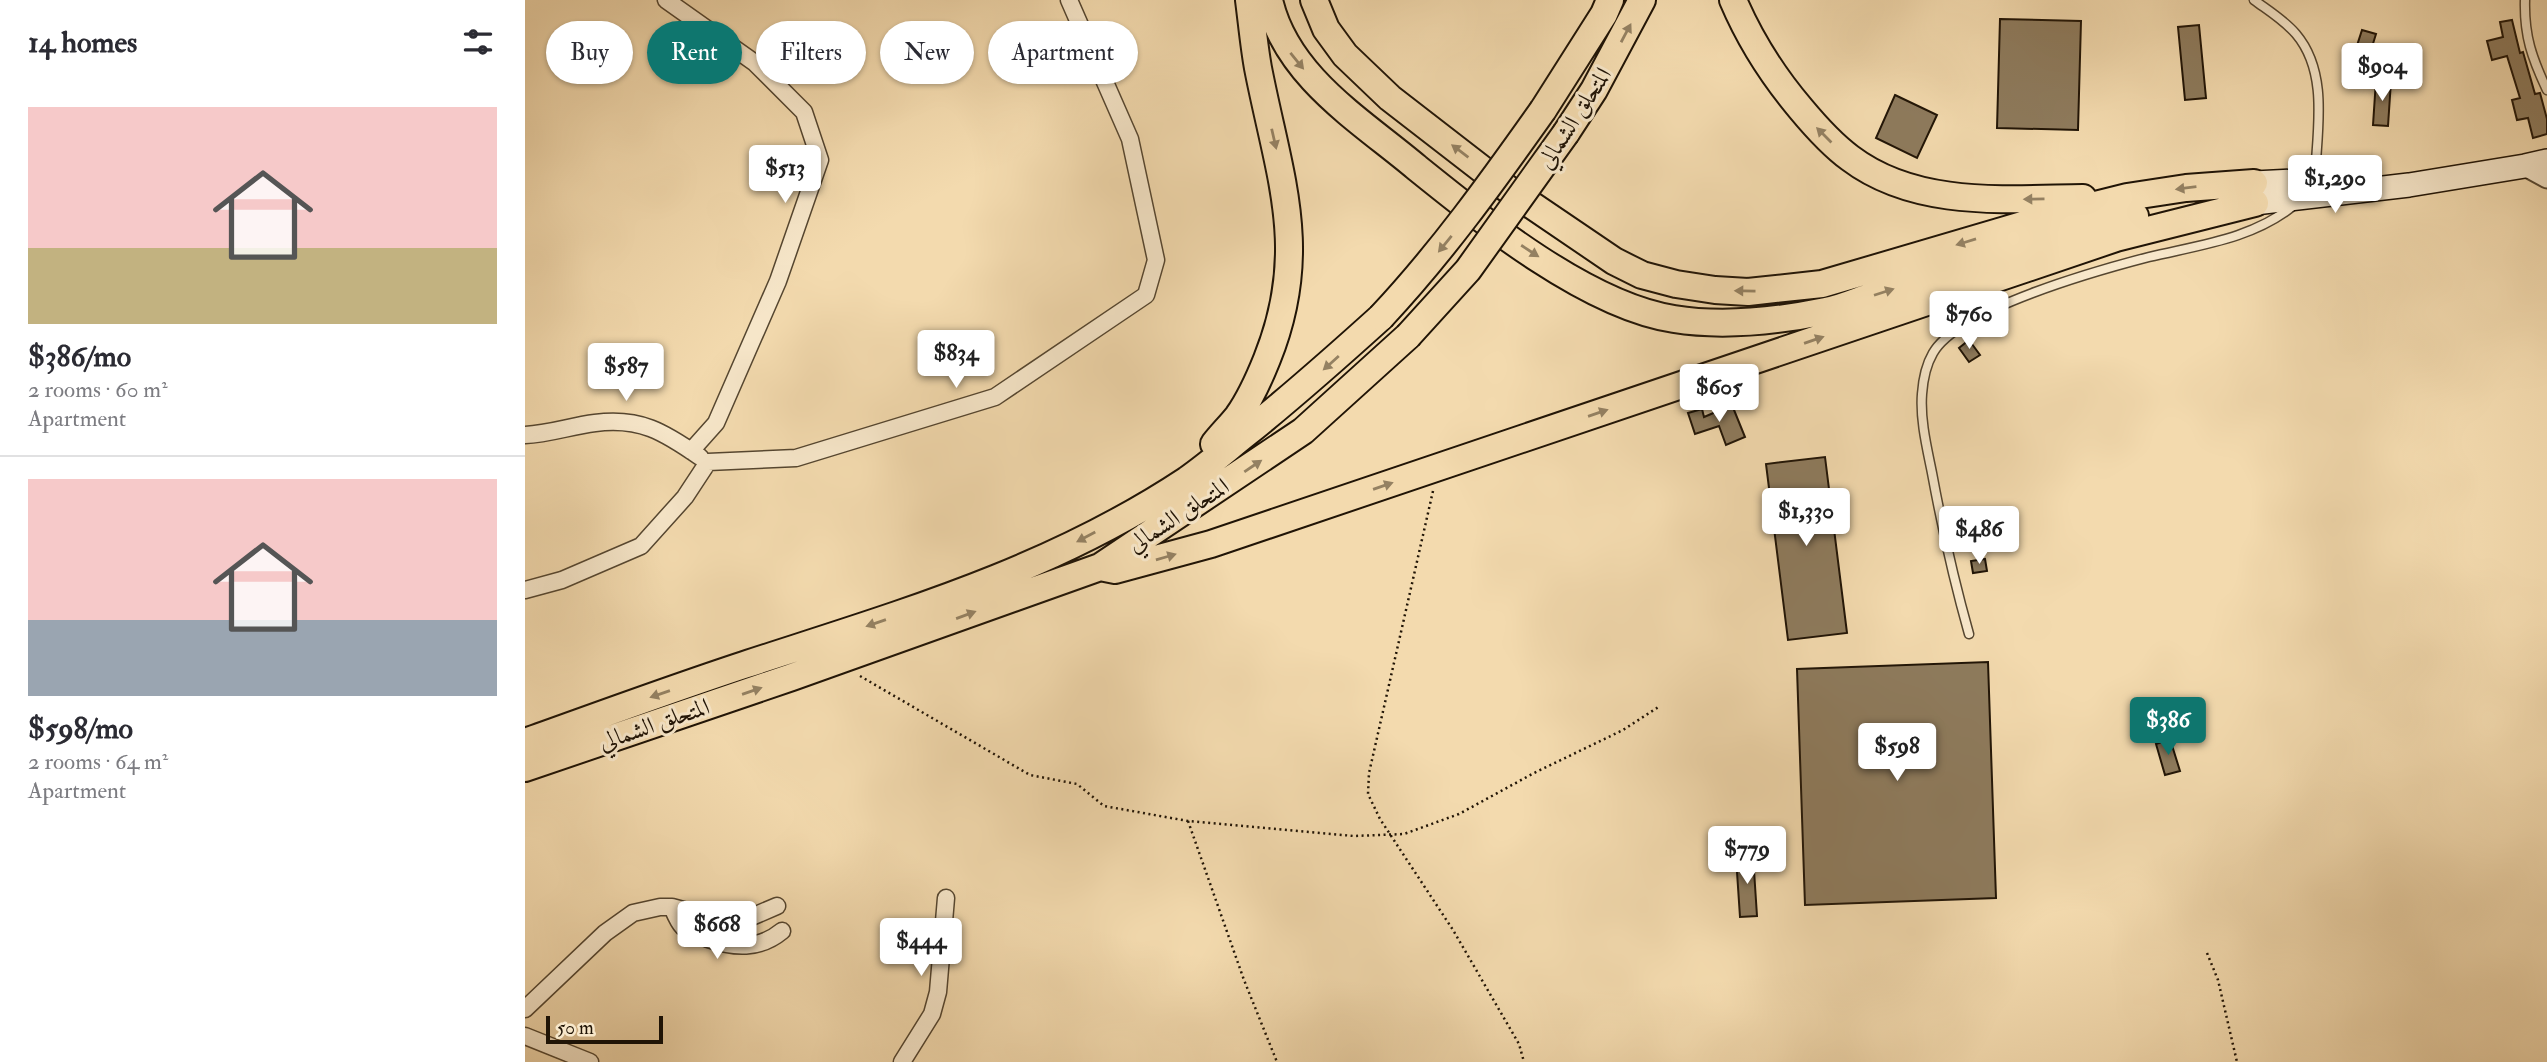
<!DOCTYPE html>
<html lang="en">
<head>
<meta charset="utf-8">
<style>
	:root { --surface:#fff; --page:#f2f2f3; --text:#2b2b33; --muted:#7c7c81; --line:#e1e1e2; --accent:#0f766e }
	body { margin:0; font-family:"IM FELL Double Pica",Amiri,serif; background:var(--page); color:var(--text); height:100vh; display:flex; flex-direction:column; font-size:26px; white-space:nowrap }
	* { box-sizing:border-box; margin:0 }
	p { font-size:23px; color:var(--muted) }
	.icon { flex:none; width:38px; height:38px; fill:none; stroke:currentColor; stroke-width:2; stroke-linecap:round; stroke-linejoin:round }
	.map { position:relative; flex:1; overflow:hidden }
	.panel { display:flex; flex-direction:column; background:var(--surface); width:525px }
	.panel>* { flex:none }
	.guide { position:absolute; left:21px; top:21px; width:665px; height:63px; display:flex; gap:14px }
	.scale { position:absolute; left:21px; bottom:18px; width:117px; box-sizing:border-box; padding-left:7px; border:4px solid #201406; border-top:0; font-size:19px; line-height:24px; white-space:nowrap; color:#201406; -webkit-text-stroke:5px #f7e7ca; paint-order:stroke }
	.price { position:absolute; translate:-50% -60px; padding:0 16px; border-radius:7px; background:#fff; color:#222; font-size:23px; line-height:46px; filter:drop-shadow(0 2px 4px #0008) }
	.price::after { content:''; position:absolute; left:50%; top:42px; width:21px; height:16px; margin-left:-10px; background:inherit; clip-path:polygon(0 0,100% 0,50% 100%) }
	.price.current { background:var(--accent); color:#fff }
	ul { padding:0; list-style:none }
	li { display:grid; align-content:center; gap:14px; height:371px; padding:0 28px }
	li+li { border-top:2px solid var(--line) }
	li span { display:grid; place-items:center; height:217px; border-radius:0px; color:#555 }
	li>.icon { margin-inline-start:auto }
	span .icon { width:126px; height:126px; fill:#fffc; stroke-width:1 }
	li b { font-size:30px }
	h2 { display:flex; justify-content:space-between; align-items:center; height:84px; padding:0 28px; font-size:30px }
	.pill { padding:0 24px; border-radius:32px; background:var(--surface); box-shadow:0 2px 5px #0004; font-size:24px; line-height:63px }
	.pill.current { background:var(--accent); color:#fff }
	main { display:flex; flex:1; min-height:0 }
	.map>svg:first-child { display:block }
	.building { fill:#8e7b5d; stroke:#201406; stroke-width:2 }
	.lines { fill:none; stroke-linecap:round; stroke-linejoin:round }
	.service-casing { stroke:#554630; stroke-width:11 }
	.minor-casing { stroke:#554630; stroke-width:19 }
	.tertiary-casing { stroke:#554630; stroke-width:23 }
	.secondary-casing { stroke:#201406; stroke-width:26 }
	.trunk-casing { stroke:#201406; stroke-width:30 }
	.path { stroke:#201406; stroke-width:2.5; stroke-dasharray:2 3.5; stroke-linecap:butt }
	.service { stroke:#f7e7ca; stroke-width:8 }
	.minor { stroke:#f7e7ca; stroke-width:16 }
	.tertiary { stroke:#f7e7ca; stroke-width:19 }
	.secondary { stroke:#f7e7ca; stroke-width:23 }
	.trunk { stroke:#f3daae; stroke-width:26 }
	.trunk-bridge-casing { stroke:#201406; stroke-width:30; stroke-linecap:butt }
	.trunk-bridge { stroke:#f3daae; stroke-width:26 }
	.oneway { fill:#948162 }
	.labels { text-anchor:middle; stroke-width:6; stroke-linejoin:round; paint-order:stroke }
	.street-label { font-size:24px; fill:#201406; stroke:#f7e7ca }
</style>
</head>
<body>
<main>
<section class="panel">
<h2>14 homes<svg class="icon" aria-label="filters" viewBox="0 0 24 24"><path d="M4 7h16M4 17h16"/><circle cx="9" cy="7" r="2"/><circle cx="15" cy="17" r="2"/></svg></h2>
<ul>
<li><span style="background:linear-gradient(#f6c9c9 65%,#c2b280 0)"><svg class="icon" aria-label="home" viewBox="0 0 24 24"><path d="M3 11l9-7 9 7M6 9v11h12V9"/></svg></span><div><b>$386/mo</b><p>2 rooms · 60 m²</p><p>Apartment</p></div></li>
<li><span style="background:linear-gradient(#f6c9c9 65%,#9aa5b1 0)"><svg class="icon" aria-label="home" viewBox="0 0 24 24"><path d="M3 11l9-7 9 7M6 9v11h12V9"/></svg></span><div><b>$598/mo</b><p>2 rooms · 64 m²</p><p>Apartment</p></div></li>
</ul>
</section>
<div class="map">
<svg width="2022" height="1062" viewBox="0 0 2022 1062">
	<rect width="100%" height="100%" fill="#f3daae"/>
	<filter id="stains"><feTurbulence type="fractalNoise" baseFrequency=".00286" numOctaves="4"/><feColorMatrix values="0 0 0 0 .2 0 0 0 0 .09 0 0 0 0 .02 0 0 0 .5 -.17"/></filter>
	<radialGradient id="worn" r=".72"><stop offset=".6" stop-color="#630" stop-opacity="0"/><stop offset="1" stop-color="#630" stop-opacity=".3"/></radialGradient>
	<path class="building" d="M1475 19 1556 21 1553 130 1472 128Z
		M1987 20 1995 53 1998 52 2010 94 2015 93 2022 119V134L2008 138 2003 118 1992 120 1987 100 1995 98 1982 56 1967 60 1962 41 1978 37 1975 22Z
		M1674 25 1681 98 1660 100 1653 27Z
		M1837 30 1851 34 1842 63 1828 58Z
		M1851 80 1866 81 1863 126 1848 125Z
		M1370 95 1412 115 1392 158 1351 138Z
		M1444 340 1455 355 1444 362 1434 348Z
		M1207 405 1220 437 1201 445 1194 426 1170 434 1163 413 1177 409 1179 417Z
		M1300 457 1322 633 1263 640 1241 464Z
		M1460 559 1462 571 1448 573 1446 561Z
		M1463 662 1471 898 1280 905 1272 669Z
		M1645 739 1655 771 1640 775 1631 744Z
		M1228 855 1232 916 1215 917 1211 857Z"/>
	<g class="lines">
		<defs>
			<path id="service" d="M1729 0C1744 11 1759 20 1771 34 1804 73 1792 131 1790 177
				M2000 0C1999 36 2007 58 2022 90
				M1444 634C1429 581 1417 527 1407 473 1402 448 1395 420 1397 394 1398 380 1401 365 1408 353 1433 309 1574 270 1624 257 1674 245 1727 239 1768 206"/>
			<path id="minor" d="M141 0 230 63 279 112 295 160 253 281 191 423 166 451
				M0 435C24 434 46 426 70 423 115 417 139 432 175 457
				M0 590 37 580 116 546 160 497 183 462 271 458 470 397 621 295 631 260 605 139 544 0
				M147 907C150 914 153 922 158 927 165 933 175 936 183 939 209 948 234 950 257 931
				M0 1009 80 933 108 913 135 907H147L210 924 252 906
				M0 1036 65 1062
				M377 1062 407 1014 413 992 421 898"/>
			<path id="tertiary" d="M2000 166 2022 178"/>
			<path id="secondary" d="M1729 183 1790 180 1818 181
				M1730 203 1884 185 2000 166 2022 161"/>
			<path id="trunk" d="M744 0C761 76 835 120 891 167 958 221 1063 306 1149 319 1198 327 1252 321 1301 311 1317 308 1332 301 1347 296 1375 287 1404 278 1432 269 1490 250 1549 225 1610 216
				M789 0 801 29 820 55 865 98 980 187 1089 261 1117 275 1151 284 1190 290 1223 292 1297 284 1538 213 1602 197 1661 188 1729 183
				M1208 0C1225 40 1248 76 1276 109 1291 127 1306 144 1325 158 1391 208 1481 199 1558 198
				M1018 110 1079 14 1085 0
				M1041 133 1069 90 1117 0
				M689 444C696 435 705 426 713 416 725 399 734 379 742 359 786 250 754 176 733 68 729 46 727 23 724 0
				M575 567 590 570 686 544 1591 238 1730 203
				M0 742C73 716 146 689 219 665 375 614 523 572 662 480 685 464 706 445 728 428 772 392 814 355 856 317
				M0 768 267 677 575 567 778 431 883 336"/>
		</defs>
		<use href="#service" class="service-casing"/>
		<use href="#minor" class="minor-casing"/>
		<use href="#tertiary" class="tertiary-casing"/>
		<use href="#secondary" class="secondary-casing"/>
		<use href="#trunk" class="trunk-casing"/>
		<path class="path" d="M908 491 844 773 843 794 855 819 928 930 994 1044 999 1062
			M335 676 505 775 552 784 579 806 663 821 829 836 879 834 934 814 1009 773 1098 730 1135 706
			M663 821 719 980 752 1062
			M1682 953 1693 980 1712 1062"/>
		<use href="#service" class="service"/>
		<use href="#minor" class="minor"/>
		<use href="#tertiary" class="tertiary"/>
		<use href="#secondary" class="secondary"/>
		<use href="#trunk" class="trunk"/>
		<defs>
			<path id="trunk-bridge" d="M856 317C916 253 967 182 1018 110
				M883 336 943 270 1041 133"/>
		</defs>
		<use href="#trunk-bridge" class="trunk-bridge-casing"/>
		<use href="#trunk-bridge" class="trunk-bridge"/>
	</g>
	<defs><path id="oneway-solid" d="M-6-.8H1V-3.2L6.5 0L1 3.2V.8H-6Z" transform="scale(1.75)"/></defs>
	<g class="oneway">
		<use href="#oneway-solid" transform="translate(1101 33) rotate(-62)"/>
		<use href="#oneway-solid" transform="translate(772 61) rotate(51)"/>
		<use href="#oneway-solid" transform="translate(1299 135) rotate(-135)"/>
		<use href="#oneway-solid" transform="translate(749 139) rotate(77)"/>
		<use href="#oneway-solid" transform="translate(935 151) rotate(-143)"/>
		<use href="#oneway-solid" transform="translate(1661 188) rotate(173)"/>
		<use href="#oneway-solid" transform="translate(1509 199) rotate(179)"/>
		<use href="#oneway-solid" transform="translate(1441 242) rotate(163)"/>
		<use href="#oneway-solid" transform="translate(920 244) rotate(129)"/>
		<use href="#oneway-solid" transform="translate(1005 251) rotate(33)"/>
		<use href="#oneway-solid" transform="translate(1220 291) rotate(-179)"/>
		<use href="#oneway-solid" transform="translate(1359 292) rotate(-18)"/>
		<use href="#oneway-solid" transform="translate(1289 340) rotate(-19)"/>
		<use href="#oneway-solid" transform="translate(806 363) rotate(138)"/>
		<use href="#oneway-solid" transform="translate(1073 413) rotate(-19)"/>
		<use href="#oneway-solid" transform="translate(728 466) rotate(-34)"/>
		<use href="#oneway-solid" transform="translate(858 486) rotate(-19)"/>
		<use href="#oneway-solid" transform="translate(561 537) rotate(152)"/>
		<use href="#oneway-solid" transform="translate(641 557) rotate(-16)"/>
		<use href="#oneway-solid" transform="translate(441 615) rotate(-20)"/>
		<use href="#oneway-solid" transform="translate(351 623) rotate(161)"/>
		<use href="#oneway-solid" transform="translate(227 691) rotate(-19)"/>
		<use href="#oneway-solid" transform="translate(135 694) rotate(161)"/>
	</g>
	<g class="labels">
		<g class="street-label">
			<text transform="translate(1049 118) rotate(-57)" y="8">المتحلق الشمالي</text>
			<text transform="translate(653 515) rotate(-33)" y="8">المتحلق الشمالي</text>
			<text transform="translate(129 724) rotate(-19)" y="8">المتحلق الشمالي</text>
		</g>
	</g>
	<rect width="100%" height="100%" filter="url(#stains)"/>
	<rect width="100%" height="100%" fill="url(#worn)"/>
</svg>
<div class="scale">50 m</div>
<b class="price" style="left:1857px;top:103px">$904</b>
<b class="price" style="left:260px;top:205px">$513</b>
<b class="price" style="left:1810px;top:215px">$1,290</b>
<b class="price" style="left:1444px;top:351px">$760</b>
<b class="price" style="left:431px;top:390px">$834</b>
<b class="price" style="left:101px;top:403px">$587</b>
<b class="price" style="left:1194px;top:424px">$605</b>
<b class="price" style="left:1281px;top:548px">$1,330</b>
<b class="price" style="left:1454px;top:566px">$486</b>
<b class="price current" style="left:1643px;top:757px">$386</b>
<b class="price" style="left:1372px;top:783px">$598</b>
<b class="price" style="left:1222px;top:886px">$779</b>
<b class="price" style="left:192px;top:961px">$668</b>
<b class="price" style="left:396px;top:978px">$444</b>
<div class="guide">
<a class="pill">Buy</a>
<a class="pill current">Rent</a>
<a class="pill">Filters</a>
<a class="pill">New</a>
<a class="pill">Apartment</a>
</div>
</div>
</main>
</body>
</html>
